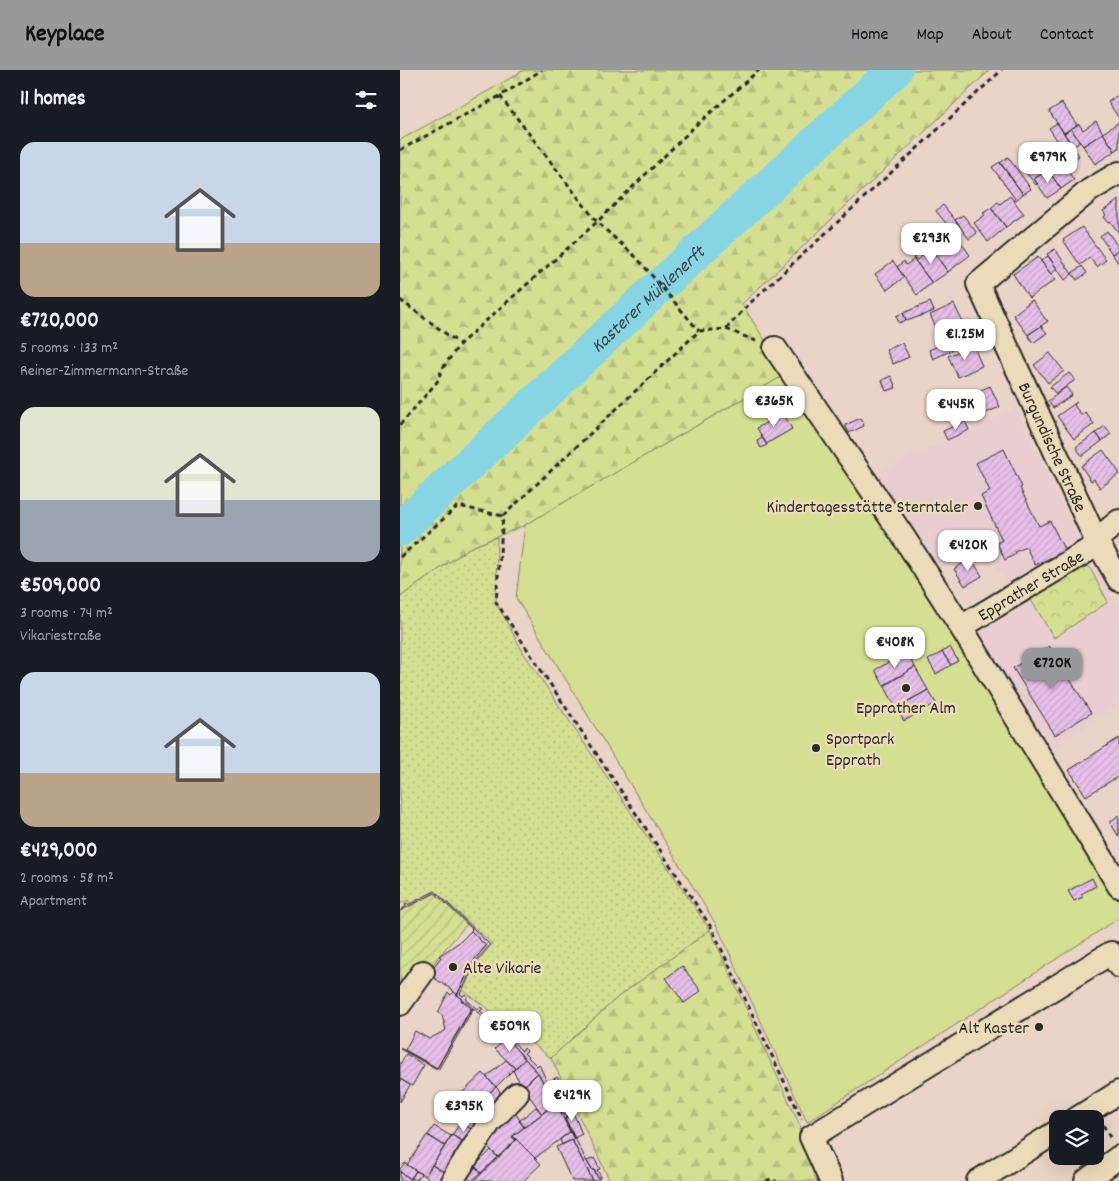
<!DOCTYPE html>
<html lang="en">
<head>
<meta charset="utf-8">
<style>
	:root { --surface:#171b24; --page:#20242c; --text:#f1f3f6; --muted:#9ea1a6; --accent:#98999b }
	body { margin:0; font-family:Dekko,sans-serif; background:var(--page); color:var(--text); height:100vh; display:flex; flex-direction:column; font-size:19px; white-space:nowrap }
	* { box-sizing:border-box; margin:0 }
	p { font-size:16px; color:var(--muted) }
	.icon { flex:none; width:28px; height:28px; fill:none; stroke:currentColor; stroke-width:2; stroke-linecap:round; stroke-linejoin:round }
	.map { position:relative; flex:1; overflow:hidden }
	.panel { display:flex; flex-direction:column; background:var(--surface); width:400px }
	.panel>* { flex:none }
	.buttons { position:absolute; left:649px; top:1040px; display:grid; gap:10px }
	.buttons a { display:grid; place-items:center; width:55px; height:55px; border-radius:10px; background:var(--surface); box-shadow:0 5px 20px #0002; font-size:25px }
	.price { position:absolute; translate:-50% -42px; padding:0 11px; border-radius:10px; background:#fff; color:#222; font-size:16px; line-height:32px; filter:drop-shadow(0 1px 2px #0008) }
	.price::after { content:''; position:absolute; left:50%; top:30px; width:15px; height:11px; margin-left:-8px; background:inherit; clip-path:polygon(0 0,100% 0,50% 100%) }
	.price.current { background:var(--accent); color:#111 }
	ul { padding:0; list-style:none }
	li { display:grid; align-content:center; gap:10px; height:265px; padding:0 20px }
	li span { display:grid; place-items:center; height:155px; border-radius:15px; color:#555 }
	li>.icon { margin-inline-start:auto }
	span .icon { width:90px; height:90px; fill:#fffc; stroke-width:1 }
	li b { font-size:21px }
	h2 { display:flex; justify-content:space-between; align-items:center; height:60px; padding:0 20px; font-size:21px }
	header { display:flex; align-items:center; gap:30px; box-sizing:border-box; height:70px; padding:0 25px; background:var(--accent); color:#111 }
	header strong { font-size:24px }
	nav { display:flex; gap:28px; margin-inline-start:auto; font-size:18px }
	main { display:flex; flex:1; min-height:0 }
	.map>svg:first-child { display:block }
	.built { fill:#e9cdd1 }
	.grass { fill:url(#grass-dots); stroke:#80855e }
	.forest { fill:url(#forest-firs); stroke:#80855e }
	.park { fill:url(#park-crowns); stroke:#80855e }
	.garden { fill:url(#garden-furrows); stroke:#80855e }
	.pitch { fill:#d4df92; stroke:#80855e }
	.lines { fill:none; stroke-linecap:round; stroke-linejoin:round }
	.river { stroke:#87d5e4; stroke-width:35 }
	.building { fill:url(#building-hatch); stroke:#2b2b2b }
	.minor-casing { stroke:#2b2b2b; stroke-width:26 }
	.path { stroke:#2b2b2b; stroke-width:3; stroke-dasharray:5 4; stroke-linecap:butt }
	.minor { stroke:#ecdbb8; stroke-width:22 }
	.poi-dot { fill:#2b2b2b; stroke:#ecdbb8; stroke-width:2 }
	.labels { text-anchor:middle; stroke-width:5; stroke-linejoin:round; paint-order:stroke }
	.street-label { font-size:18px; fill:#2b2b2b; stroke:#ecdbb8 }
	.poi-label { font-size:18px; fill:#2b2b2b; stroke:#ecdbb8; text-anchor:end }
	.water-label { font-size:19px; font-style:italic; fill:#394447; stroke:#ecdbb8 }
</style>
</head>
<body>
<header>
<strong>Keyplace</strong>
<nav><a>Home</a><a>Map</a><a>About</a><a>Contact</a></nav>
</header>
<main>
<section class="panel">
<h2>11 homes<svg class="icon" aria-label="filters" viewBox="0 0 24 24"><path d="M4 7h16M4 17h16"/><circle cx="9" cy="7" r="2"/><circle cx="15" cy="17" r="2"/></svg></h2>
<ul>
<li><span style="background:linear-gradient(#c9d6e8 65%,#b9a48a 0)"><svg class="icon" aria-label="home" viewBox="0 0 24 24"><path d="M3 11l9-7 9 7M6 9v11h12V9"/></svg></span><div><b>€720,000</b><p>5 rooms · 133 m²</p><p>Reiner-Zimmermann-Straße</p></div></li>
<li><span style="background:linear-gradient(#dfe7d0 60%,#9aa5b1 0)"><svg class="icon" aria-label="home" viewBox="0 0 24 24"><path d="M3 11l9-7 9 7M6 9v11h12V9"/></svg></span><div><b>€509,000</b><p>3 rooms · 74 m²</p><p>Vikariestraße</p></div></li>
<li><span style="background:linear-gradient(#c9d6e8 65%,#b9a48a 0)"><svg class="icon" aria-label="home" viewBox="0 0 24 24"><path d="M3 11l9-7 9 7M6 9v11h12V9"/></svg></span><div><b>€429,000</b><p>2 rooms · 58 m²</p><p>Apartment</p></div></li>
</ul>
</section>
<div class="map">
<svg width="719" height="1111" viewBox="0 0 719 1111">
	<defs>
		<pattern id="grass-dots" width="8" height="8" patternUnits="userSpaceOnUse" patternTransform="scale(1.25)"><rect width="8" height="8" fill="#d4df92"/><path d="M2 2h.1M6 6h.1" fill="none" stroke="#b6c07e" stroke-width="1.8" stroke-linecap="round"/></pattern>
		<pattern id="forest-firs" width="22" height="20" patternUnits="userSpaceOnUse" patternTransform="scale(1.25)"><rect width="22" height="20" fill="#d4df92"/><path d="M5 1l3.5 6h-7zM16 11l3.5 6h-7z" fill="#b6c07e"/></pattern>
		<pattern id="park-crowns" width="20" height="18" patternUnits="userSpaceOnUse" patternTransform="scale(1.25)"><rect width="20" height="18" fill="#d4df92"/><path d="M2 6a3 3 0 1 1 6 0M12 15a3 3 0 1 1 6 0" fill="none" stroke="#b6c07e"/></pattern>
		<pattern id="garden-furrows" width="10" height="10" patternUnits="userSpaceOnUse" patternTransform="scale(1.25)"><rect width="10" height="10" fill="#d4df92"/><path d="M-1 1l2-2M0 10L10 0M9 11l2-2" fill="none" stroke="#b6c07e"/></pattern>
		<pattern id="building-hatch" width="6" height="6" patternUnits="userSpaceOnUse" patternTransform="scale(1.25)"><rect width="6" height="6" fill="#e6bfe9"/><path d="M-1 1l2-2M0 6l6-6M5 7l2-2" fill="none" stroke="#c5a4c8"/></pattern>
	</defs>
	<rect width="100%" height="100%" fill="#ead3c7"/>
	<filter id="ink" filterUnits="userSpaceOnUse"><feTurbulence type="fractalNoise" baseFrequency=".02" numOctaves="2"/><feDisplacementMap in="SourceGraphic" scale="10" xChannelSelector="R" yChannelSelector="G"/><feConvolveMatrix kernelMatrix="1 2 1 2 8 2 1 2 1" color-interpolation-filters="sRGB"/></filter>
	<g filter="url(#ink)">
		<path class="built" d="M616 339 677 467 676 479 611 519 580 471 536 500 472 405Z
			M688 484 719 540V633L650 681 572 558Z"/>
		<path class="grass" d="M97 467 96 532 123 582 310 860 218 927 151 988 63 920 78 891 92 874 35 821 10 834 8 830 0 834V527L69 478Z"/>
		<path class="forest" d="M124 0H590L342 234 386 304 125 455 69 478 0 527V70L90 20Z
			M310 860 402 1060 427 1111H210L151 988 218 927Z"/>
		<path class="park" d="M685 489 708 532 654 568 628 525Z"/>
		<path class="garden" d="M35 823 67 854 39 886 28 902 0 923V841Z"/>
		<path class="pitch" d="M386 304 719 829V848L407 1052 317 856 116 528 125 455Z"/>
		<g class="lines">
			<path class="river" id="s1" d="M0 459 238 236 495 0"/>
		</g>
		<path class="building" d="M718 25 719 27V48L708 32Z
			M662 33 677 55 664 63 649 41Z
			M696 51 703 63 683 76 671 59 679 54 683 60Z
			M719 52V78L715 81 703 63Z
			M657 53 679 86 671 91 649 58Z
			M671 59 680 72 673 77 664 63Z
			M703 63 715 81 695 94 683 76Z
			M653 75 663 89 648 100 638 85Z
			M638 85 648 100 634 109 638 114 636 115 621 96Z
			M608 87 631 119 623 124 600 93Z
			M660 91 674 110 661 119 648 100Z
			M600 92 623 124 616 130 592 97Z
			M648 100 661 119 647 128 634 109Z
			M610 126 624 144 606 157 591 138 598 132 600 134Z
			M719 130V163L710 151 708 152 704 147 706 145 703 141Z
			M543 135 560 156 553 162 536 141Z
			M591 138 606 157 588 172 574 153 585 145 583 143Z
			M563 145 577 163 569 169 555 150Z
			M682 157 706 190 697 197 690 188 680 195 663 170Z
			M551 159 570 185 548 202 529 176 532 179 541 172 538 169Z
			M707 161 719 178V179L712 184 700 166Z
			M529 176 548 202 532 213 513 188 514 187 517 190 524 184 522 181Z
			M655 179 672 204 665 210 647 184Z
			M719 179V194L712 184Z
			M648 186 657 199 651 204 641 191Z
			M638 187 655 210 629 228 613 204Z
			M514 189 532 213 517 225 497 197 504 191 506 195Z
			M493 191 504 207 487 220 475 204Z
			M682 196 687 203 677 210 672 203Z
			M632 230 646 250H647L648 251 628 265 613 245Z
			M530 232 534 241 507 251 503 243Z
			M554 234 564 255 540 266 530 245Z
			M503 243 506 250 499 253 496 246Z
			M641 256 647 263 633 273 628 265Z
			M550 271 554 279 533 289 529 280Z
			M502 273 509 287 493 294 486 280Z
			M573 275 582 296 558 307 548 286Z
			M650 283 664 301 648 313 634 295Z
			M669 303 675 310 656 324 650 317Z
			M491 306 496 318 486 321 482 310Z
			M590 316 600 337 569 350 562 336 565 335 560 324 572 319 574 323Z
			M666 317 672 325 653 338 648 331Z
			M677 332 674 335 681 345 685 342 694 354 674 369 657 346Z
			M383 343 392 359 366 374 357 358Z
			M461 348 464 356 449 363 445 355Z
			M565 351 569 360 547 370 543 361Z
			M705 356 711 364 702 371 696 363Z
			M696 363 702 371 682 386 676 377Z
			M363 368 367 375 361 378 357 371Z
			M604 379 622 417 620 418 639 456 650 451 665 481 635 495 626 477 615 482 616 484 605 490 597 473 602 470 581 426 590 421 576 393Z
			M703 380 719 402V404L700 418 694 409 691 411 681 396Z
			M571 488 582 506 565 516 554 499Z
			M649 576 691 643 655 665 613 598Z
			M550 577 558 591 551 595 542 582Z
			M506 582 515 597 484 616 475 600Z
			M542 582 551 595 536 604 528 590Z
			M515 597 528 620 496 638 484 615Z
			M528 620 536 633 504 651 496 638Z
			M719 668V707V706L686 726 669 700Z
			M719 745V767L710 752Z
			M692 808 696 816 681 824 683 827 674 831 668 821Z
			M35 821 90 875 77 890 60 924 63 926 65 924 68 926 66 929 77 939 80 937 83 939 80 941 92 952 95 950 97 952 95 955 107 966 110 963 112 966 110 968 122 981 124 978 127 981 124 983 137 996 139 994 153 1026 159 1023 160 1026 156 1028 164 1045H166L167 1047 165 1048 186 1090 192 1100H194L199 1110 193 1111 172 1070 174 1069 156 1033 155 1034 151 1026 138 1003 106 968 64 930 63 931H61L63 929 57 925 75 889 86 876 71 861 72 859 35 823 0 841 6 836 5 834 7 833 8 835Z
			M71 861 86 876 75 889 57 925 51 919 28 904 41 887 39 886 61 871Z
			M282 896 301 921 284 933 266 908Z
			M48 922 51 925 54 922 62 929 61 930 63 932V931L71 938 37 998 5 980 15 961 29 969 46 960 42 945 38 943Z
			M72 938 73 939 38 1000 0 979V978L37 998Z
			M106 968 125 989 115 998 95 979Z
			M6 984 24 995 12 1016 0 1009V994Z
			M125 989 138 1003 123 1017 113 1001Z
			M106 990 115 998 96 1017 86 1007Z
			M83 1003 96 1017 65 1046 51 1033Z
			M138 1003 155 1034 142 1044 123 1017Z
			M157 1007 161 1012 149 1018 147 1013Z
			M0 1009 10 1015 0 1032Z
			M96 1017 100 1021 98 1028 84 1048 72 1039Z
			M156 1033 170 1062 135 1088 113 1066Z
			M136 1037 142 1044 124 1057 119 1051Z
			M171 1037 182 1064 174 1068 165 1048 167 1047 166 1045H164L162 1041Z
			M72 1039 84 1048 75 1062 61 1052 65 1046Z
			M114 1041 124 1057 112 1067 116 1070 98 1087 82 1071Z
			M61 1052 75 1062 67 1074 52 1065Z
			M34 1056 51 1066 45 1076 28 1065Z
			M170 1062 174 1069 162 1075 160 1069Z
			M27 1065 45 1076 25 1106 7 1095Z
			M52 1065 67 1074 49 1105 32 1095Z
			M113 1066 141 1094 123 1111H74L116 1070 112 1067Z
			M172 1070 189 1103 193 1111H172L156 1077Z
			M91 1080 97 1087 81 1103 75 1096Z
			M194 1088 200 1099 197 1100 201 1107 198 1108 194 1100H192L187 1091Z
			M5 1093 16 1101 11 1109 0 1102V1099Z
			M32 1095 49 1105 46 1111H31L25 1106Z
			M75 1096 81 1103 71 1111 65 1105Z
			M16 1101 21 1104 17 1110 11 1108Z
			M0 1102 11 1109 10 1111H0Z"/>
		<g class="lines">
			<defs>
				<g id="minor">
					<path id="s2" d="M719 103 690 120 578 214 696 470 719 510"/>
					<path d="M375 278 503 466 561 557 719 816"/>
					<path id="s3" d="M561 557 692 478 696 470 719 451"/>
					<path d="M0 934 23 902"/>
					<path d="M676 1049 719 1022"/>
					<path d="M53 1111 56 1104 90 1052 117 1024"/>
					<path d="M431 1111 411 1067 711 883 719 896"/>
					<path d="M578 1111 658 1061"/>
					<path d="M686 1111 719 1087"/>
				</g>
			</defs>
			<use href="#minor" class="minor-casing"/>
			<path class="path" d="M100 26 197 152 237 188 299 261
				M0 80 100 26 142 0
				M0 230 60 274
				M326 259 348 235 602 0
				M356 271 326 259 299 261 103 446 96 532 311 857 402 1049
				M0 355 37 312 42 299 60 274 197 152 294 57 359 0
				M0 487 58 436 103 446
				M703 1055 711 1069
				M366 1111 371 1109 376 1111"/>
			<use href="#minor" class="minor"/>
		</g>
	</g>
	<g class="poi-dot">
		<circle cx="578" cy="436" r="5"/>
		<circle cx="506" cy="618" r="5"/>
		<circle cx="416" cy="678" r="5"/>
		<circle cx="53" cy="897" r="5"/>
		<circle cx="639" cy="957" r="5"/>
	</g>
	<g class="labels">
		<g class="street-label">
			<text dy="6" stroke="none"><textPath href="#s2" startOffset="359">Burgundische Straße</textPath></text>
			<text dy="6" stroke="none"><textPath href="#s3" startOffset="81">Epprather Straße</textPath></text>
		</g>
		<g class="poi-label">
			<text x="568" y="442">Kindertagesstätte Sterntaler</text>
			<text x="506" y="643" text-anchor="middle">Epprather Alm</text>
			<text x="426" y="674" text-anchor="start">Sportpark<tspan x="426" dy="21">Epprath</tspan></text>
			<text x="63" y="903" text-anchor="start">Alte Vikarie</text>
			<text x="629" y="963">Alt Kaster</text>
		</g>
		<g class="water-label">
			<text dy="7" stroke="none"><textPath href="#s1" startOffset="338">Kasterer Mühlenerft</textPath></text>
		</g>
	</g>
</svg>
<div class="buttons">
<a><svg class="icon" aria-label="layers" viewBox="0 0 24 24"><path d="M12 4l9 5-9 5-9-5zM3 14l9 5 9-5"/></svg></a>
</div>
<b class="price" style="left:648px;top:114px">€979K</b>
<b class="price" style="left:531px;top:195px">€293K</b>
<b class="price" style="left:565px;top:291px">€1.25M</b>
<b class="price" style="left:374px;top:358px">€365K</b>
<b class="price" style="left:556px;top:361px">€445K</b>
<b class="price" style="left:568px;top:502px">€420K</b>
<b class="price" style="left:495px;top:599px">€408K</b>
<b class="price current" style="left:652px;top:620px">€720K</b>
<b class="price" style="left:110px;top:983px">€509K</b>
<b class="price" style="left:172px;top:1052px">€429K</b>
<b class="price" style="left:64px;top:1063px">€395K</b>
</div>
</main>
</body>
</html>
